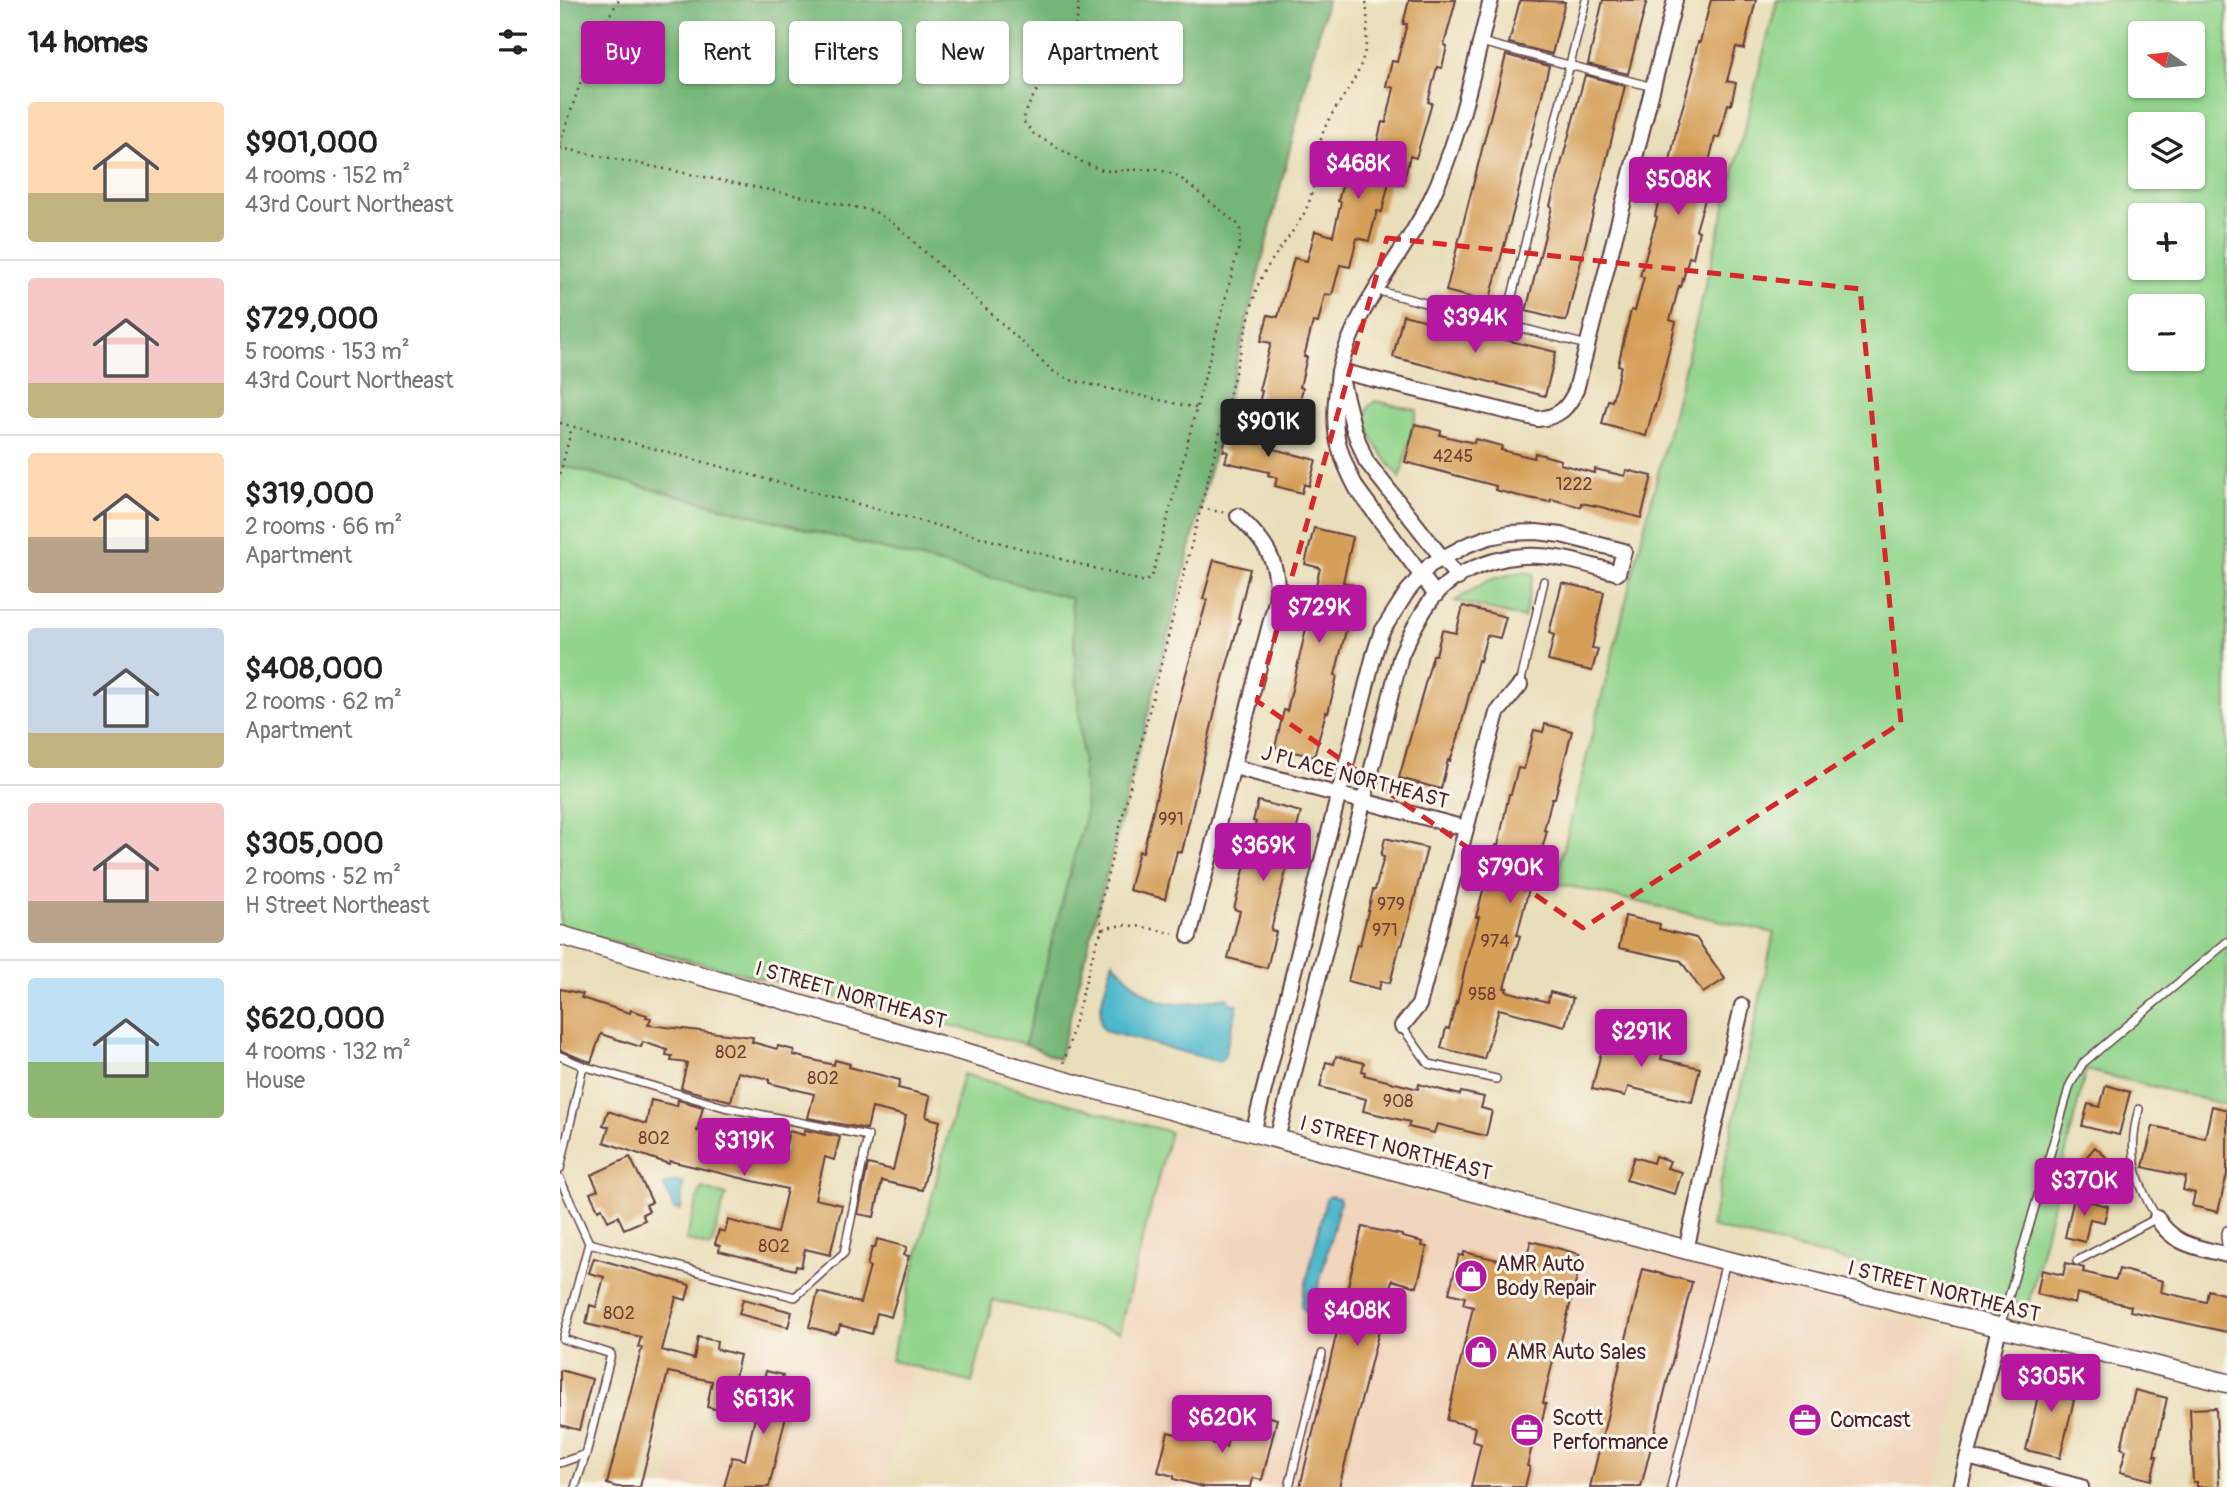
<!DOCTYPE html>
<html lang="en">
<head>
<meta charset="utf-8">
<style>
	:root { --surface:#fff; --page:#f6f6f6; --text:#222; --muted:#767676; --line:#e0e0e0; --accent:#b5179e }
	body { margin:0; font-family:Pangolin,sans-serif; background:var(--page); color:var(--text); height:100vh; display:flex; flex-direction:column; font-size:26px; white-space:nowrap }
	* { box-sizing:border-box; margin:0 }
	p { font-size:23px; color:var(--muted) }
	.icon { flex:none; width:38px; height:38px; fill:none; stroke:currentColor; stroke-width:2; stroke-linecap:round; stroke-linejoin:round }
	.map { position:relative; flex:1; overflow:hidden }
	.drawer { display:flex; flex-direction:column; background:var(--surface); width:560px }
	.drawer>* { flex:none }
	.top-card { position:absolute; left:21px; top:21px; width:665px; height:63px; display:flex; gap:14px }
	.needle { width:46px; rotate:284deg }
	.controls { position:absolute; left:1568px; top:21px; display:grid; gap:14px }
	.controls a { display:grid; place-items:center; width:77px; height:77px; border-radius:7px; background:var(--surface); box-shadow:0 2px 5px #0004; font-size:35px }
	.price { position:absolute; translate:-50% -60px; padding:0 16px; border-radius:7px; background:var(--accent); color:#fff; font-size:23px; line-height:46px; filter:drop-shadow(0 2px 4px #0008) }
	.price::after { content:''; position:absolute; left:50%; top:42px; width:21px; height:16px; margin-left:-10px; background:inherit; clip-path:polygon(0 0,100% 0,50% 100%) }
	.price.selected { background:#222; color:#fff }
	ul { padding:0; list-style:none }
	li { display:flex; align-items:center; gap:21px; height:175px; padding:0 28px }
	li+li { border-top:2px solid var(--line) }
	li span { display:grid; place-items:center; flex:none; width:196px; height:140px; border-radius:7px; color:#555 }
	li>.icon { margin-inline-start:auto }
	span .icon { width:84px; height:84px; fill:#fffc; stroke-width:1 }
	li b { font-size:30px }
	h2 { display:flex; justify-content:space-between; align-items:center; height:84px; padding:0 28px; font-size:30px }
	.chip { padding:0 24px; border-radius:7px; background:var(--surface); box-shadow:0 2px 5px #0004; font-size:24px; line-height:63px }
	.chip.selected { background:var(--accent); color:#fff }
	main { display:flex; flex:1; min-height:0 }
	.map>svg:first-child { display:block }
	.built { fill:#f1d5bd }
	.green { fill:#92d48c; stroke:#6e7a5c; stroke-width:2; fill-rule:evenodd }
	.forest { fill:#75b678; stroke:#606a52; stroke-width:2 }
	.water { fill:#4eb8cb; stroke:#4c6c7b; stroke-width:2 }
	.building { fill:#d59f58 }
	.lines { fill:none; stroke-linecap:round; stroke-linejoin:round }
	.service-casing { stroke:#623c40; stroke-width:10 }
	.minor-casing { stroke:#623c40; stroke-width:18 }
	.tertiary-casing { stroke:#623c40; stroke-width:21 }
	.path { stroke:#623c40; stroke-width:2.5; stroke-dasharray:2 5; stroke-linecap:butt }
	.service { stroke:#fff; stroke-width:7 }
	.minor { stroke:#fff; stroke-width:14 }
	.tertiary { stroke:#fff; stroke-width:18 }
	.marked { fill:none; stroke:#d62828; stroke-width:5; stroke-dasharray:14 9; stroke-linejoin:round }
	.labels { text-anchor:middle; stroke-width:6; stroke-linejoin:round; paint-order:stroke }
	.number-label { font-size:18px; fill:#6d3f36 }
	.street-label { font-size:21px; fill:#4a1f2b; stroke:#fbf7ec }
	.poi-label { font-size:21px; fill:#4a1f2b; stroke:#fbf7ec; text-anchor:start }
</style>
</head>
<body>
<main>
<section class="drawer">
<h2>14 homes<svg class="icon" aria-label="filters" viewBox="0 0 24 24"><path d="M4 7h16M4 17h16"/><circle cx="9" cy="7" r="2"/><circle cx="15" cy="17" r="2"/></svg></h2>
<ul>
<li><span style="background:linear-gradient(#ffd9b3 65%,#c2b280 0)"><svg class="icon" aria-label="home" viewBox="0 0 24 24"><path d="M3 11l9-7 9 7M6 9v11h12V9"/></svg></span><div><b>$901,000</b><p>4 rooms · 152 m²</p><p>43rd Court Northeast</p></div></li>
<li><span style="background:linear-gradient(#f6c9c9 75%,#c2b280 0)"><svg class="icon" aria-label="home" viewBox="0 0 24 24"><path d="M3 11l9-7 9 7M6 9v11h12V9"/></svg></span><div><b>$729,000</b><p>5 rooms · 153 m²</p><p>43rd Court Northeast</p></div></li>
<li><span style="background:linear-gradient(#ffd9b3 60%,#b9a48a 0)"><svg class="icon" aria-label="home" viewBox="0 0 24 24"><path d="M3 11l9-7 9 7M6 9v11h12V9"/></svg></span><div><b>$319,000</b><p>2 rooms · 66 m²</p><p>Apartment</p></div></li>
<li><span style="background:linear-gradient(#c9d6e8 75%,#c2b280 0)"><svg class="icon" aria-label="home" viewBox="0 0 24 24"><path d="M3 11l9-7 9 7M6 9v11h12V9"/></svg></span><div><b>$408,000</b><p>2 rooms · 62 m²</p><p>Apartment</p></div></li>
<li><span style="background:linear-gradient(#f6c9c9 70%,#b9a48a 0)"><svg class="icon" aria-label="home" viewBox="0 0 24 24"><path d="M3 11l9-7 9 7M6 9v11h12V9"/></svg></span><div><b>$305,000</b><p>2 rooms · 52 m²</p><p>H Street Northeast</p></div></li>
<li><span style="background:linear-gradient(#bfe0f5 60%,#8fb573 0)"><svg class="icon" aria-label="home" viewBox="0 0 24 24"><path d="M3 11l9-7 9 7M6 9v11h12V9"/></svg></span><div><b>$620,000</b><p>4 rooms · 132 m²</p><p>House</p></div></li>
</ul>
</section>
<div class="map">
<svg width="1667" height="1487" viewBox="0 0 1667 1487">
	<rect width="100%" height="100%" fill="#fbf7ec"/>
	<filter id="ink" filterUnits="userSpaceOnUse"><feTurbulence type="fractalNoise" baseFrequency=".0143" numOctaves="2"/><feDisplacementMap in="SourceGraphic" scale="14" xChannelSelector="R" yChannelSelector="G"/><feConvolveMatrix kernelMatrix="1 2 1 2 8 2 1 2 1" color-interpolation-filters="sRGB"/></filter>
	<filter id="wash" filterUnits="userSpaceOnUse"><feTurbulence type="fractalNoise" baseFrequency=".00686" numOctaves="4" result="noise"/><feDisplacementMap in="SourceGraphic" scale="28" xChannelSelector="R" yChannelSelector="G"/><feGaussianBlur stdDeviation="1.57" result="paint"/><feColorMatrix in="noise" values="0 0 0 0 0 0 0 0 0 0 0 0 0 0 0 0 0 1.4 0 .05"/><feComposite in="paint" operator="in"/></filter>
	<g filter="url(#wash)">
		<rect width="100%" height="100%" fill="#e9deba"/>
		<path class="built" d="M610 1132 1402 1336 1408 1354 1375 1487H520Z
			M200 1329 354 1366 325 1487H104L120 1419 175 1432Z"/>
		<path class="green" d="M1217 0H1667V1105L1526 1070 1468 1306 1151 1227 1214 933 995 883ZM1580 33H1633V86H1580ZM1580 124H1633V177H1580ZM1580 215H1633V268H1580ZM1580 306H1633V359H1580Z
			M815 401 857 410 840 478C827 461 789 418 815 401Z
			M0 465 511 598 526 812 465 1044 0 928Z
			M962 572 974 574 964 618 895 601 929 580Z
			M403 1074 610 1132 559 1332 433 1300 412 1383 331 1360Z
			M141 1188 166 1195 151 1247 126 1240Z"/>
		<path class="forest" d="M0 0H767L611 625 499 1059 465 1044 526 812 511 598 0 465Z"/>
		<path class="water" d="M553 961C570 982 592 1006 622 1004 637 1004 652 999 667 997L671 1004H678L664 1057 659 1061 653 1060 545 1031C532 1020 549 978 553 961Z
			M111 1182H123L121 1210H115L104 1186Z
			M770 1196 779 1198 780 1202 753 1308 747 1312 743 1309 741 1305 766 1199Z"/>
		<g id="blocks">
			<path class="building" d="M849 0H896L884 45 887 46 882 68 877 67 868 102 872 103 856 158 850 156 843 185 829 182 822 212 817 211 809 241 797 238 790 267 780 265 772 295 765 294 758 323 753 322 744 357H747L740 387 743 388 737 412 699 403 702 391 699 390 711 343 701 341 708 315 718 317 734 258 747 261 755 231 773 236 781 202 778 201 785 176 798 179 805 148 815 151 822 122 826 123 834 88 826 86 832 61 837 62 847 24H843Z
				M960 0 1005 2 992 54 949 43Z
				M1043 0H1087L1068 74 1028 64Z
				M1151 0H1196L1184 49 1176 47 1167 81 1176 83 1171 105 1168 104 1159 138 1155 137 1147 170 1153 172 1136 230 1139 231 1133 258 1129 257 1121 287 1119 286 1110 320 1116 322 1095 407 1094 406 1086 436 1042 424 1048 400 1052 401 1061 366 1058 365 1071 310 1075 311 1084 277 1080 276 1097 217 1095 216 1102 186 1108 161H1110L1117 127 1134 67 1132 66 1138 42H1140Z
				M946 55 989 66 957 198 929 302 886 291Z
				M1025 75 1065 86 1006 321 966 311 992 207 990 206Z
				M843 315 996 352 985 396 833 357Z
				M855 424 881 431 880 435 914 443 915 439 942 446 941 450 974 458 975 453 1001 460 1000 464 1034 473 1035 469 1065 476 1066 470 1092 476 1081 518 1041 507 1021 503V507L991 499 990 502 959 496 935 490 936 486 845 462Z
				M669 426 709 436 706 447 756 460 749 486 744 484 742 493 715 486 717 478 708 475 709 472 665 462 668 452 663 451Z
				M754 528 793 537 783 582 797 586 775 675 777 676 768 713 766 712 754 757 715 747 724 710 727 711 760 568 745 564Z
				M654 560 690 569 678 618 680 619 661 686 622 852 617 851 605 899 569 890 579 851 583 852 625 677 647 600 643 599Z
				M1002 583 1044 592 1032 648 1038 649 1032 671 988 661 994 635 989 633Z
				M903 606 946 617 940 638 927 635 920 661 918 660 898 738 890 761 888 760 881 789 839 778 873 655H876L882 630 896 633Z
				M985 724 1012 731 995 798H992L984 830 987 831 974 878 972 877 957 935 960 936 956 949H955L944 988H947L946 991 988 1002 990 992 1013 998 1005 1026 939 1009 924 1059 881 1048 886 1028 889 1029 896 1002 897 1003 909 950 919 917H916L935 845 938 846 949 794H951L958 768 964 769 974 730 983 732Z
				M698 801 741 812 711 930 716 932 707 968 668 958 680 911 674 909 696 822 693 821Z
				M825 838 867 848 849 920 842 945H840L830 983 821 981 819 989 788 981 797 944 800 945 813 890H815L824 857 821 856Z
				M1065 916 1100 924 1099 929 1136 938 1165 979 1143 993 1121 961 1059 948Z
				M0 989 23 994 21 998 70 1013 71 1010 87 1015 86 1017 91 1018 88 1025 193 1037 192 1042 217 1049 218 1046 234 1050 233 1055 274 1065 275 1060 290 1064 289 1067 340 1080 338 1088 370 1096 366 1117 380 1121 362 1190 322 1181 314 1217 298 1214 308 1164 333 1170 346 1116 312 1108 307 1129 248 1118 254 1094 209 1083V1079L178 1072 171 1101 146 1095 121 1088 127 1063 111 1061 112 1056 106 1055 107 1050 83 1042 81 1047 41 1034 31 1062 19 1058 0 1050Z
				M1047 1028 1080 1036 1078 1046 1103 1052 1101 1059 1140 1068 1132 1102 1068 1087 1065 1096 1032 1089Z
				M776 1056 804 1063 802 1071 805 1072 804 1075 858 1089 859 1084 900 1095 901 1092 924 1097 921 1108 932 1111 926 1136 877 1124 874 1133 848 1127 850 1122 803 1111 806 1099 760 1087 766 1062 774 1064Z
				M1546 1085 1570 1092 1559 1135 1522 1126 1528 1104 1540 1107Z
				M91 1100 117 1106 118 1100 143 1107 137 1131 155 1135 154 1138 224 1153 229 1131 244 1135 245 1130 280 1137 274 1160 265 1157 255 1199 282 1205 270 1255 245 1249 241 1267 236 1266 235 1270 159 1251 160 1246 155 1244 159 1230 165 1232 168 1220 217 1233 227 1189 110 1161 109 1164 44 1142 49 1127 43 1125 48 1111 86 1124Z
				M1652 1106 1667 1110V1174L1658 1212 1632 1206 1635 1193 1623 1190 1626 1177 1583 1167 1593 1126 1645 1138Z
				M1535 1147 1562 1171 1553 1182 1562 1190 1553 1200 1517 1168Z
				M1095 1156 1110 1161 1107 1168 1122 1172 1115 1194 1066 1180 1074 1157 1093 1163Z
				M70 1157 92 1202 86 1205 89 1211 82 1214 85 1220 64 1229 58 1216 48 1221 42 1208 38 1210 30 1193 38 1190 31 1175Z
				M1514 1198 1548 1206 1544 1222 1530 1219 1525 1242 1505 1237Z
				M802 1227 842 1235V1237L863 1242 862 1246 867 1247 857 1287 832 1280 779 1487H740Z
				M317 1239 347 1247 344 1255 349 1256 331 1317 317 1313 312 1334 280 1325 278 1332H276L275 1334 249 1327 258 1292 300 1303 310 1267 307 1266 312 1248H315Z
				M971 1241 1019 1254 1015 1271 1018 1273 998 1353 995 1352 983 1403 986 1404 981 1424 978 1423 967 1466 970 1467 965 1487H911L921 1444 912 1441 915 1427 887 1420 913 1307 903 1304 905 1297 889 1293 899 1255 903 1256 904 1252 964 1266Z
				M34 1258 130 1285 126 1300 116 1297 102 1350 134 1359 138 1337 157 1341 156 1349 180 1355 167 1412 147 1407 152 1381 108 1372 80 1487H57L47 1484 82 1347H78L81 1337 26 1324 30 1305 36 1307 44 1277 29 1273Z
				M1506 1263 1524 1268 1523 1272 1556 1280 1559 1269 1603 1281 1601 1292 1646 1302 1648 1290 1667 1295V1332L1570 1311 1571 1306 1517 1293 1515 1304 1477 1294 1482 1270 1503 1275Z
				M1083 1269 1132 1282 1081 1487H1030Z
				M183 1299 232 1312 228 1327 179 1314Z
				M1484 1368 1514 1375 1508 1398 1514 1400 1500 1458 1466 1450Z
				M0 1370 32 1379 19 1430 0 1425Z
				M206 1371 223 1375 222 1379 234 1382 209 1487H164L172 1457 185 1460Z
				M1575 1390 1607 1398 1594 1456H1597L1591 1480 1560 1472 1566 1450 1561 1448Z
				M1656 1408 1659 1487H1637V1482H1633L1630 1409Z
				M684 1410 717 1419 702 1480 693 1478 691 1487H643L614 1479V1476L598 1472 608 1432 666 1447 672 1422 680 1425Z"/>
		</g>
	</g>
	<g filter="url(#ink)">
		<use href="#blocks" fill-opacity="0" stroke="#623c40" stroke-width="2"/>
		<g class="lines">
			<defs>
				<path id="service" d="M921 42 1093 87
					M815 290 1027 345
					M945 324 1026 0
					M960 685 984 581
					M842 1027 869 1064 936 1079
					M0 1056 23 1066 164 1107 308 1136 284 1253 235 1297 29 1243 0 1179
					M0 1169 23 1066
					M1667 1230 1665 1237 1667 1251
					M1517 1261 1597 1218C1575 1182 1567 1150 1579 1109
					M1440 1327 1510 1085 1523 1063 1667 942
					M0 1463 26 1454
					M15 1487 26 1454 51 1354 3 1339 29 1243
					M729 1487 762 1354
					M1111 1487 1166 1261"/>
				<path id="minor" d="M931 0C913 68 901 138 870 201 841 260 796 304 779 371L978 419C999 417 1008 408 1016 390L1115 0
					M876 595 797 489C771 440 773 423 779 371L794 430 806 461 898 578
					M674 767 905 828
					M629 936 716 601C721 562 705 542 678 516
					M842 1026 859 1005 937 713 960 685
					M693 1133 814 655 821 633 847 592 870 565 907 545 929 537 950 533 977 532 1001 535 1064 551 1058 573C1032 566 1005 557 979 556 942 554 895 569 872 599 859 616 850 635 841 655L717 1139
					M1597 1218C1614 1246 1638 1247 1667 1255
					M1126 1250 1182 1006
					M1408 1457 1521 1487
					M1400 1487 1439 1328"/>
				<path id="tertiary" d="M0 935 522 1086 1157 1258 1667 1383"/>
			</defs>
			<use href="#service" class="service-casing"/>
			<use href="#minor" class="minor-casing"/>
			<use href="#tertiary" class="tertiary-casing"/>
			<path class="path" d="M0 144 35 38 59 0
				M0 148 314 211 337 226 494 372 510 380 636 408
				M0 423 585 582 592 577 680 243V226L618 176 597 169 545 171 524 163 474 134 463 121C474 78 522 48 518 0
				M0 474 12 427
				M641 508 665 513
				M542 930 539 915 540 905 696 290C706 263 727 242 742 217 757 191 754 168 761 139 767 117 781 102 792 83 808 57 809 29 806 0
				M504 1063 534 950 542 930C565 920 589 929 613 933"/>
			<use href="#service" class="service"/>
			<use href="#minor" class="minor"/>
			<use href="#tertiary" class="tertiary"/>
		</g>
	</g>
	<path class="marked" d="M827 238 1300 289 1341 723 1023 928 697 701Z"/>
	<defs>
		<symbol id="shop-disc" viewBox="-11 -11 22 22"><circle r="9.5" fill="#b5179e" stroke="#fbf7ec"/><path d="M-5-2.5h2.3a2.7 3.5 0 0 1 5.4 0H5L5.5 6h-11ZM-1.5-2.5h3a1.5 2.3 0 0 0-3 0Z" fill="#fff"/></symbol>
		<symbol id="office-disc" viewBox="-11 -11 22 22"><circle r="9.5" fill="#b5179e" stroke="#fbf7ec"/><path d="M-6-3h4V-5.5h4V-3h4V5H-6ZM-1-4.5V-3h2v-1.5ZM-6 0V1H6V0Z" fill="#fff"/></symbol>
	</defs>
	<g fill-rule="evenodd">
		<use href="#shop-disc" x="892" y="1257" width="38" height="38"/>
		<use href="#shop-disc" x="902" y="1333" width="38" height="38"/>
		<use href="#office-disc" x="1226" y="1401" width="38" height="38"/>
		<use href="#office-disc" x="948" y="1411" width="38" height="38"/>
	</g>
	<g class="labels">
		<g class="number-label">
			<text x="893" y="462">4245</text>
			<text x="1014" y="490">1222</text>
			<text x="611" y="825">991</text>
			<text x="831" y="910">979</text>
			<text x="825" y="936">971</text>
			<text x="935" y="947">974</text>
			<text x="922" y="1000">958</text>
			<text x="171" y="1058">802</text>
			<text x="263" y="1084">802</text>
			<text x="838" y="1107">908</text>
			<text x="94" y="1144">802</text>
			<text x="214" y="1252">802</text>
			<text x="59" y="1319">802</text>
		</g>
		<g class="street-label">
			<text transform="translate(795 777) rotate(15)" y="7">J PLACE NORTHEAST</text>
			<text transform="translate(291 995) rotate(16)" y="7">I STREET NORTHEAST</text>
			<text transform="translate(836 1148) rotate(15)" y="7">I STREET NORTHEAST</text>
			<text transform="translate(1384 1291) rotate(14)" y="7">I STREET NORTHEAST</text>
		</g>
		<g class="poi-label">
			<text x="936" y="1271">AMR Auto<tspan x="936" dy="24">Body Repair</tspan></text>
			<text x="946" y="1359">AMR Auto Sales</text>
			<text x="992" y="1425">Scott<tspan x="992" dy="24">Performance</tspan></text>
			<text x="1270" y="1427">Comcast</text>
		</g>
	</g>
</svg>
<div class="controls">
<a><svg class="needle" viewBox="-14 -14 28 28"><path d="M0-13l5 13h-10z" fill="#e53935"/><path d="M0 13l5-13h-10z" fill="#767676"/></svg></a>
<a><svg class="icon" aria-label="layers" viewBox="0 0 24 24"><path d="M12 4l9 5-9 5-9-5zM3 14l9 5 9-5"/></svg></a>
<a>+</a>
<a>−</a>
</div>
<b class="price" style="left:798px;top:201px">$468K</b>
<b class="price" style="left:1118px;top:217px">$508K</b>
<b class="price" style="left:915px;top:355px">$394K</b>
<b class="price selected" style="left:708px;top:459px">$901K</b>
<b class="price" style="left:759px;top:645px">$729K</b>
<b class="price" style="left:703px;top:883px">$369K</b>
<b class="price" style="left:950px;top:905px">$790K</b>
<b class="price" style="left:1081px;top:1069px">$291K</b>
<b class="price" style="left:184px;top:1178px">$319K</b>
<b class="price" style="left:1524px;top:1218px">$370K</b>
<b class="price" style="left:797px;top:1348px">$408K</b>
<b class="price" style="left:1491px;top:1414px">$305K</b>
<b class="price" style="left:203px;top:1436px">$613K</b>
<b class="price" style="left:662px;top:1455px">$620K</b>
<div class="top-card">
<a class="chip selected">Buy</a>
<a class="chip">Rent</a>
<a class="chip">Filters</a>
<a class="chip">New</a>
<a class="chip">Apartment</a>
</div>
</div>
</main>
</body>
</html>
